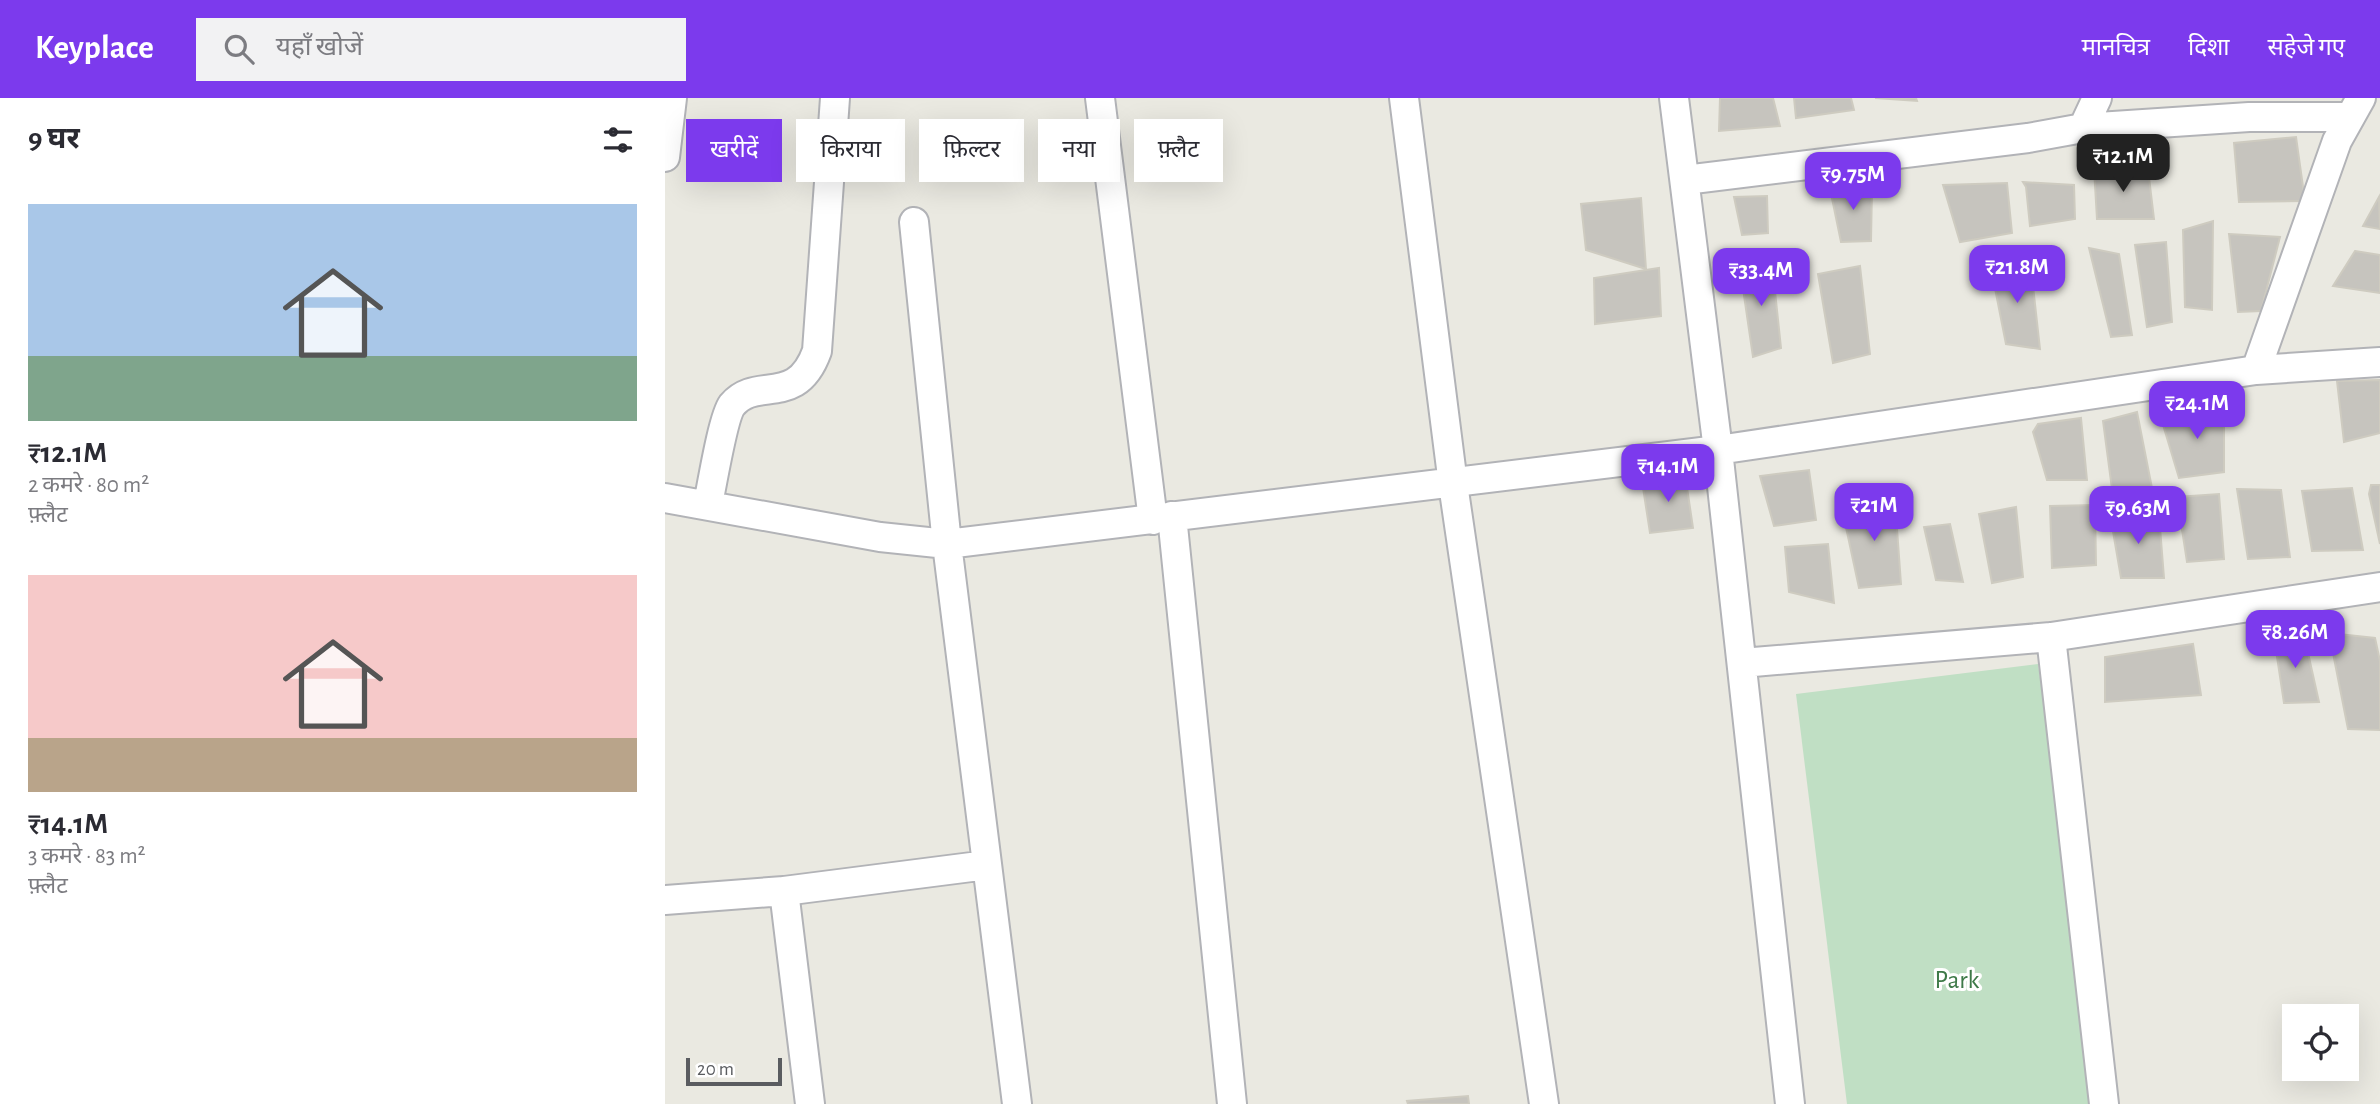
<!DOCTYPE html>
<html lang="hi">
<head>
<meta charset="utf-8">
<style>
	:root { --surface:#fff; --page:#f2f2f3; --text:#2b2b33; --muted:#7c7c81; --accent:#7c3aed }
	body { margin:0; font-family:"Alegreya Sans","Noto Sans Devanagari",sans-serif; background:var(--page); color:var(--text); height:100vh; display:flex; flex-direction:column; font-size:26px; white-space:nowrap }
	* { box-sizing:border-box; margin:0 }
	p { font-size:23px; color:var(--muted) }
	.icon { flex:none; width:38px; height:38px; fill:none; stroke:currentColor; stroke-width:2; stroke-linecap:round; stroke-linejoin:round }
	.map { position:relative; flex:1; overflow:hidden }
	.sheet { display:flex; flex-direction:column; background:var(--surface); width:665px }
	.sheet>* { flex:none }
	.hud { position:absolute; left:21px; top:21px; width:665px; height:63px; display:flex; gap:14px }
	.buttons { position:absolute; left:1617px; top:906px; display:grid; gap:14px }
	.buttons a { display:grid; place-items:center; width:77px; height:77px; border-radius:0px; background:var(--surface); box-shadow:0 7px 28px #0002; font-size:35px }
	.scale { position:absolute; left:21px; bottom:18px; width:96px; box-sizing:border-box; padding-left:7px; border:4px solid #5a5c60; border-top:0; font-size:19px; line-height:24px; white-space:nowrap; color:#5a5c60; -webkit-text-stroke:5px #fff; paint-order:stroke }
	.price { position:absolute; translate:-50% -60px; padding:0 16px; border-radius:14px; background:var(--accent); color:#fff; font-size:23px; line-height:46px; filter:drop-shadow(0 2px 4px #0008) }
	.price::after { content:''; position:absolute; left:50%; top:42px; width:21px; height:16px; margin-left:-10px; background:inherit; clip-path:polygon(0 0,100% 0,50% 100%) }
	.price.on { background:#222; color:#fff }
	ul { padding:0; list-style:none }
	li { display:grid; align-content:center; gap:14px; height:371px; padding:0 28px }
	li span { display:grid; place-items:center; height:217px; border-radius:0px; color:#555 }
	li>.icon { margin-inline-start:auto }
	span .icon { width:126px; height:126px; fill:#fffc; stroke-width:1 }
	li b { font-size:30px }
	h2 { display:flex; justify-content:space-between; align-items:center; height:84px; padding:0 28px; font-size:30px }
	.tag { padding:0 24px; border-radius:0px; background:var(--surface); box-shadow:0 7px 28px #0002; font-size:24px; line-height:63px }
	.tag.on { background:var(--accent); color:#fff }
	header { display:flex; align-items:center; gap:42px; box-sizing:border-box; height:98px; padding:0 35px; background:var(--accent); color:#fff }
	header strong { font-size:33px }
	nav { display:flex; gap:38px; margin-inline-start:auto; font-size:24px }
	.search { width:490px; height:63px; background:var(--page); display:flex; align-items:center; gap:18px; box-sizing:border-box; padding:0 24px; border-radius:0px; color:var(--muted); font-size:26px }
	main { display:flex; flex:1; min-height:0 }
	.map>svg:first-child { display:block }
	.green { fill:#c0dfc4 }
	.building { fill:#c6c4be; stroke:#cecbc0; stroke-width:2 }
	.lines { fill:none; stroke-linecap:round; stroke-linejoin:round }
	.street-casing { stroke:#b2b3b7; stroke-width:32 }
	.street { stroke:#fff; stroke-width:28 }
	.labels { text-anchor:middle; stroke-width:6; stroke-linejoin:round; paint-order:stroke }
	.park-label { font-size:26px; fill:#3e7a48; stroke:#fff }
</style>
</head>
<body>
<header>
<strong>Keyplace</strong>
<div class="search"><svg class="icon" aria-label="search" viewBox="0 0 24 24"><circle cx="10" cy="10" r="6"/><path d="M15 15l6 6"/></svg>यहाँ खोजें</div>
<nav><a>मानचित्र</a><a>दिशा</a><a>सहेजे गए</a></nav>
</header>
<main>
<section class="sheet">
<h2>9 घर<svg class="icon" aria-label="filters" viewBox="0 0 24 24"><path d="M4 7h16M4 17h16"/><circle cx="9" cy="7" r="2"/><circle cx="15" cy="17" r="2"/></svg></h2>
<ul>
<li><span style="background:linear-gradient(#a9c7e8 70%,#7fa58c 0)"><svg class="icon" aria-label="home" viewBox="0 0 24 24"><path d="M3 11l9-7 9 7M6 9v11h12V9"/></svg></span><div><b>₹12.1M</b><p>2 कमरे · 80 m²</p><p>फ़्लैट</p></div></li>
<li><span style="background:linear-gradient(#f6c9c9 75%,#b9a48a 0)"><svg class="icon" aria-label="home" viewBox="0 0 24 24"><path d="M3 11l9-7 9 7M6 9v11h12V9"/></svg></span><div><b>₹14.1M</b><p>3 कमरे · 83 m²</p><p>फ़्लैट</p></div></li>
</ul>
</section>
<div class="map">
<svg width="1715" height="1006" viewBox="0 0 1715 1006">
	<rect width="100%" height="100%" fill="#eae9e1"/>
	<path class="green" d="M1373 566 1436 1006H1182L1131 596Z"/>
	<path class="building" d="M1055 0H1108L1115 28 1054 33Z
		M1129 0H1186L1189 12 1131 20Z
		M1210 0H1251L1252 3Z
		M1631 39 1640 103 1574 104 1569 45Z
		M1429 70 1483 71 1489 121H1432Z
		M1358 84 1409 87 1410 121 1365 128 1361 89Z
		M1342 85 1347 135 1295 144 1278 87Z
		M1164 86 1207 91 1206 143 1176 144Z
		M1102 98 1103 135 1077 137 1069 99Z
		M1714 99 1715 131 1698 128Z
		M976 100 981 171 921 152 916 106Z
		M1548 123 1547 212 1520 209 1518 132Z
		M1564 136 1615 139 1596 213 1573 214Z
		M1501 144 1507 224 1482 229 1470 147Z
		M1424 150 1454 156 1467 237 1446 239Z
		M1690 153 1715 157V195L1668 188Z
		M1107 165 1116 250 1088 259 1075 170Z
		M1325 165 1366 170 1375 251 1341 246Z
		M1195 168 1205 256 1168 265 1153 176Z
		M994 170 996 218 930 226 929 180Z
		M1715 282V335L1679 344 1672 283Z
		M1559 307V374L1514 380 1496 320Z
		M1472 314 1488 395 1447 391 1438 323Z
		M1416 320 1422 382H1382L1368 334 1373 326Z
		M1144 372 1151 422 1109 428 1095 378Z
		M1020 376 1028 430 985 435 977 383Z
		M1706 387H1715V446L1704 396Z
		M1687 390 1698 452 1647 453 1637 393Z
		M1572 391 1616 392 1625 459 1583 461Z
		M1554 396 1559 461 1522 464 1512 399Z
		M1230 403 1236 486 1194 490 1176 406Z
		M1430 407 1431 467 1387 470 1385 408Z
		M1351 409 1358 479 1327 485 1314 416Z
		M1445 416 1494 417 1499 480H1456Z
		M1285 426 1298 484 1271 482 1259 429Z
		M1163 446 1169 505 1124 494 1120 449Z
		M1664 535 1710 540 1715 563V632L1683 631Z
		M1639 537 1654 604 1619 605 1609 539Z
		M1528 546 1536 597 1440 604V559Z
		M803 998 804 1006H743L742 1003Z"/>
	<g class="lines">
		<defs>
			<path id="street" d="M435 0 488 422
				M739 0 788 386 879 1006
				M1009 0 1053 352 1125 1006
				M1418 30 1584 19H1685
				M0 59 7 0
				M1020 82 1363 40 1418 30 1432 0
				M249 124 282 446 352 1006
				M1591 272 1672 43 1696 0
				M0 400 215 439 282 446 1053 352 1591 272 1715 264
				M43 406C47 387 58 319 67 307 92 277 131 311 152 253L170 0
				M507 418 567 1006
				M1386 539 1439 1006
				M1077 565 1386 539 1715 489
				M119 793 322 767
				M0 802 119 793 145 1006"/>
		</defs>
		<use href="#street" class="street-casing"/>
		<use href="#street" class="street"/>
	</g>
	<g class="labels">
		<g class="park-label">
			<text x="1292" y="890">Park</text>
		</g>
	</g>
</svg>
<div class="buttons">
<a><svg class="icon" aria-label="locate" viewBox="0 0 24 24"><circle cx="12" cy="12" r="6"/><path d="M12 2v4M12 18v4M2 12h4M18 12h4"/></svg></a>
</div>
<div class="scale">20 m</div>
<b class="price on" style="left:1458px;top:96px">₹12.1M</b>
<b class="price" style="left:1188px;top:114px">₹9.75M</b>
<b class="price" style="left:1352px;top:207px">₹21.8M</b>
<b class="price" style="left:1096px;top:210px">₹33.4M</b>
<b class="price" style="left:1532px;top:343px">₹24.1M</b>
<b class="price" style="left:1003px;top:406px">₹14.1M</b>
<b class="price" style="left:1209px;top:445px">₹21M</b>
<b class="price" style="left:1473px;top:448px">₹9.63M</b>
<b class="price" style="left:1630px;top:572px">₹8.26M</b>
<div class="hud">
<a class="tag on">खरीदें</a>
<a class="tag">किराया</a>
<a class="tag">फ़िल्टर</a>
<a class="tag">नया</a>
<a class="tag">फ़्लैट</a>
</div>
</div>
</main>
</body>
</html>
